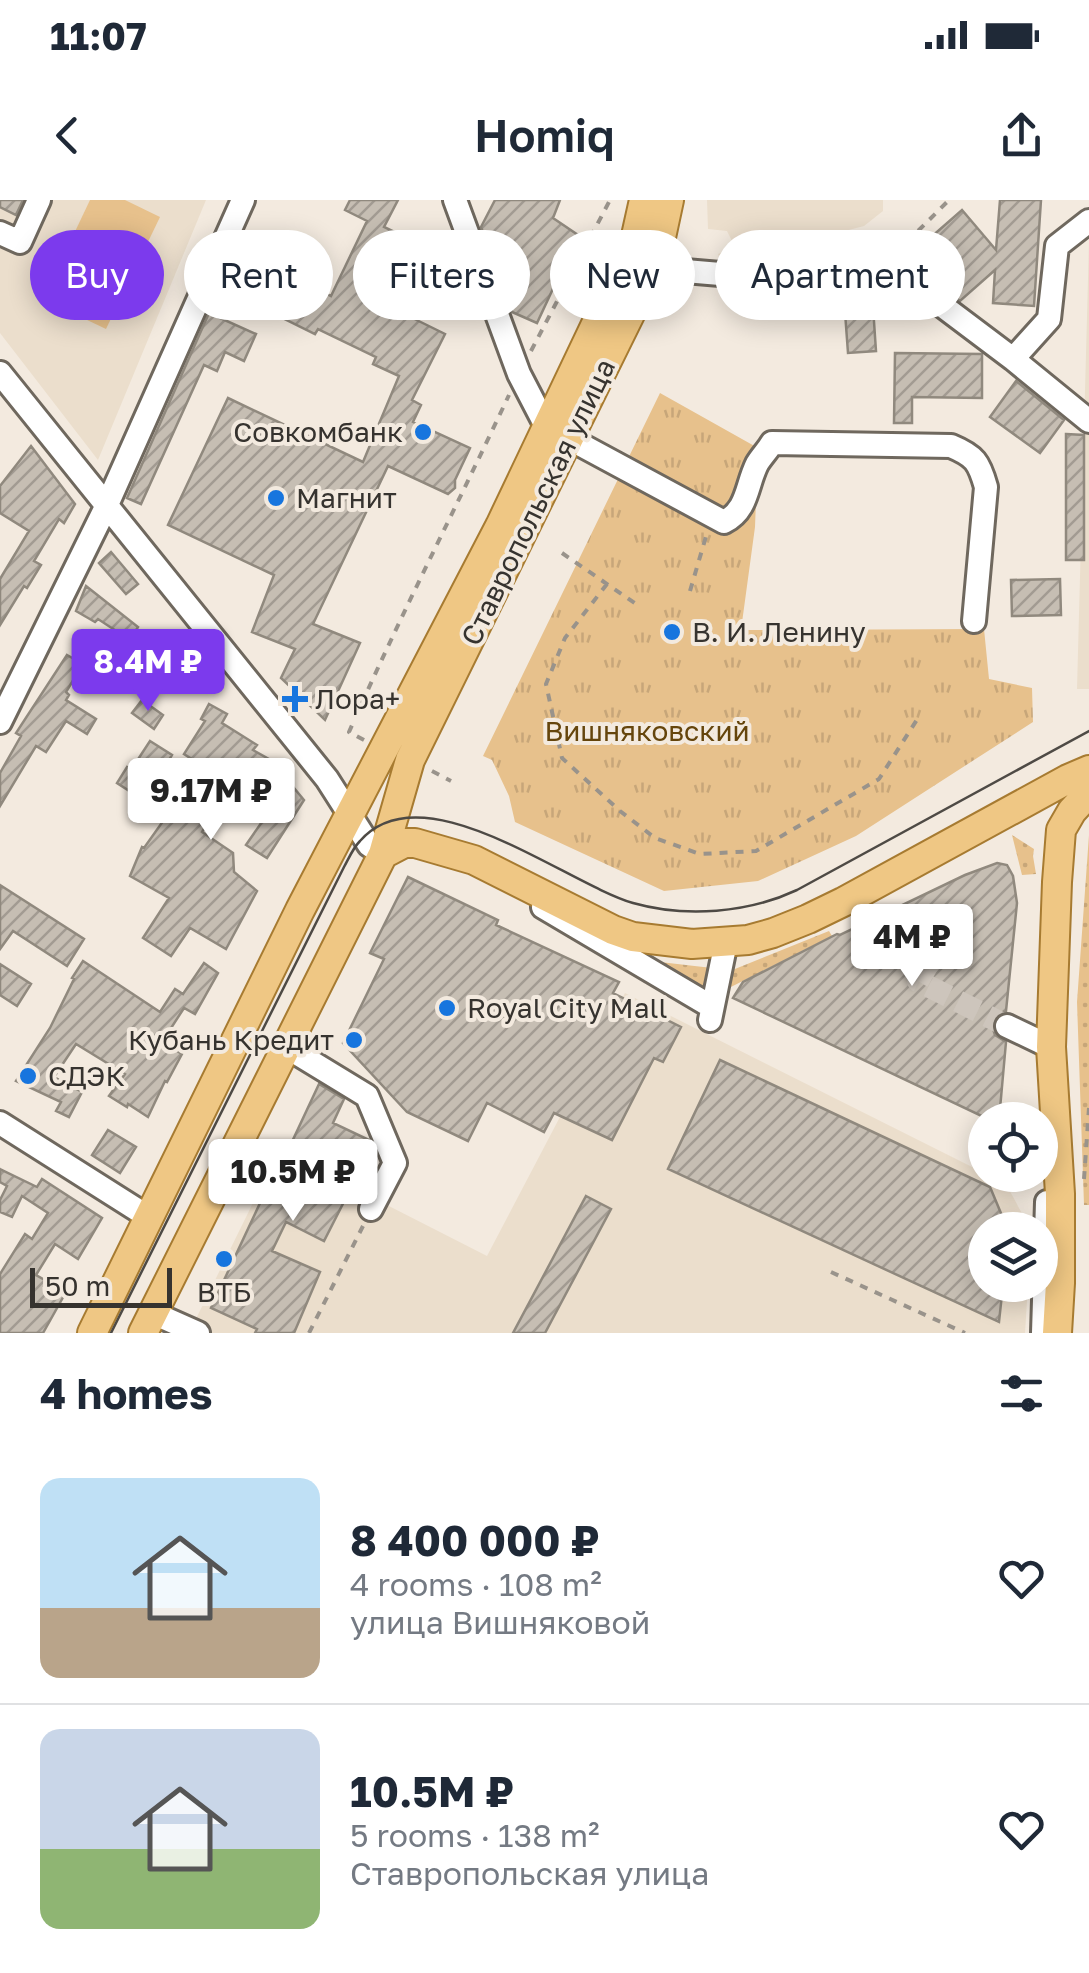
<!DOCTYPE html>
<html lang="en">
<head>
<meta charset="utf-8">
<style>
	:root { --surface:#fff; --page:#f6f6f7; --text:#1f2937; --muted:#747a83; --line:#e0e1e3; --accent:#7c3aed }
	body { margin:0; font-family:"Golos Text",sans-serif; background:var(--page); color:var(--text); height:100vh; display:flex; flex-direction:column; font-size:38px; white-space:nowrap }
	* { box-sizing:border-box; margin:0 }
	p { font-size:32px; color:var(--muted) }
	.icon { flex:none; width:55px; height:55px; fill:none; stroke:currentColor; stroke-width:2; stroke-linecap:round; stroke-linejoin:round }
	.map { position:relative; height:1133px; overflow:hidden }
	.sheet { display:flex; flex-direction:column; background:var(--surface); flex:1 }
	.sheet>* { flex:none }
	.guide { position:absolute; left:30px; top:30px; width:1030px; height:90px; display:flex; gap:20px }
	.fabs { position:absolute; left:968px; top:902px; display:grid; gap:20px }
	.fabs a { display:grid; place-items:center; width:90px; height:90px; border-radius:50%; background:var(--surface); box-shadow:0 5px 25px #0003; font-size:50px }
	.scale { position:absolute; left:30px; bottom:25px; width:142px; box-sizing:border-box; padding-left:10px; border:5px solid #36332f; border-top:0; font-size:28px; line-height:35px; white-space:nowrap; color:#36332f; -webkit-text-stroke:8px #f3eadf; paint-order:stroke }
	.price { position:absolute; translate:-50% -85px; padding:0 22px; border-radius:10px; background:#fff; color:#222; font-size:32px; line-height:65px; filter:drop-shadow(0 2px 5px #0008) }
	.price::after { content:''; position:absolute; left:50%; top:60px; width:30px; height:22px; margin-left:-15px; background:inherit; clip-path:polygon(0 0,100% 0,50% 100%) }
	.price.selected { background:var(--accent); color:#fff }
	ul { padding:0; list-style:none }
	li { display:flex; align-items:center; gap:30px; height:250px; padding:0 40px }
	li+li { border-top:2px solid var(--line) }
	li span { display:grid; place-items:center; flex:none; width:280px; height:200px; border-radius:20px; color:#555 }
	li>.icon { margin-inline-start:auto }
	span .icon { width:120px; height:120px; fill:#fffc; stroke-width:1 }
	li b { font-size:42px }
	h2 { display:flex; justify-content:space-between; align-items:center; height:120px; padding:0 40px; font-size:42px }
	.tag { padding:0 35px; border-radius:45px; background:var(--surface); box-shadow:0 5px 25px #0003; font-size:35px; line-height:90px }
	.tag.selected { background:var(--accent); color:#fff }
	.status { display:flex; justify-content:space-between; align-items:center; height:70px; padding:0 50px; background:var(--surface); direction:ltr }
	.status svg { height:28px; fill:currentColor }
	header { display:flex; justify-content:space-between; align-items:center; height:130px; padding:0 40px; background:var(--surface); font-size:45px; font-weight:600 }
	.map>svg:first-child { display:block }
	.built { fill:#ebdecc }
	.grass { fill:url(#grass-dots) }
	.park { fill:url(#park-tufts) }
	.pitch { fill:#e7c18c }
	.building { fill:url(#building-hatch); stroke:#90897e; stroke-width:2.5 }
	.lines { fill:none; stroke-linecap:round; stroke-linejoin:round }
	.minor-tunnel { stroke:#cdc5bc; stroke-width:22; stroke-dasharray:22 11; stroke-linecap:butt }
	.minor-casing { stroke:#6f685e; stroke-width:28 }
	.major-casing { stroke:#a77b31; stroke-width:32 }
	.path { stroke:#99938b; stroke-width:4; stroke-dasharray:8 8; stroke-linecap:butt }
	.minor { stroke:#fff; stroke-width:22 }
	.major { stroke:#efc784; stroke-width:28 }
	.tram { stroke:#4e4a45; stroke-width:2.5 }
	.poi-dot { fill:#1775de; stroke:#f3eadf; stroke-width:4 }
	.labels { text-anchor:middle; stroke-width:8; stroke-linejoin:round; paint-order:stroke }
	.poi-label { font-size:28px; fill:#36332f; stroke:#f3eadf; text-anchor:start }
	.street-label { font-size:28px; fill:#36332f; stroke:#f3eadf }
	.park-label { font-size:28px; fill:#65450c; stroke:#f3eadf }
</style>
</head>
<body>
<div class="status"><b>11:07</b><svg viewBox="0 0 49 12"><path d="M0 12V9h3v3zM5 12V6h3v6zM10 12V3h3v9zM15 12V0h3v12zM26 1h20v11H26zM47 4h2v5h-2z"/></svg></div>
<header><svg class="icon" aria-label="back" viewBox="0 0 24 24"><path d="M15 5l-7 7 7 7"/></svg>Homiq<svg class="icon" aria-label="share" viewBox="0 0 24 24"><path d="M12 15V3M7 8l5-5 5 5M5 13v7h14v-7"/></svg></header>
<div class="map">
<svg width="1089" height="1133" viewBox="0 0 1089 1133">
	<defs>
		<pattern id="grass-dots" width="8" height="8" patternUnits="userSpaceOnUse" patternTransform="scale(2.5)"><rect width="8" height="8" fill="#e7c18c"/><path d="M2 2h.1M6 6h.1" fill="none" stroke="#c7a679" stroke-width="1.8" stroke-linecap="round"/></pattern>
		<pattern id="park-tufts" width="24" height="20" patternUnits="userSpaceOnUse" patternTransform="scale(2.5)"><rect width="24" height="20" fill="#e7c18c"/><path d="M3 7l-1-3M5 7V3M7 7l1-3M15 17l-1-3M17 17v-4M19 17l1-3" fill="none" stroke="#c7a679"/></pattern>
		<pattern id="building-hatch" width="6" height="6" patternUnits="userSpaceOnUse" patternTransform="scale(2.5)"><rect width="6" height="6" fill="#c6beb3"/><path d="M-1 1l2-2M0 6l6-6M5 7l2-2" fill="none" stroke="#a29b92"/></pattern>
	</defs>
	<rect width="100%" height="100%" fill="#f3eadf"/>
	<path class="built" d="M0 0H206L98 260 0 133Z
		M707 0H883V11L864 26 721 63 718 54 730 49 732 41 727 31 708 29Z
		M1089 42V489H1077Z
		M625 793 1006 984 1031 1030H985V1085H1028L1025 1133H189L279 950 487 1056Z"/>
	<path class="grass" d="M1012 635 1034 649 1033 656 1036 674 1022 675Z
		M1089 635V1005H1084L1077 802Z
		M829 731 832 736 723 791 725 773Z
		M660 762 712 768 709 795 659 771Z"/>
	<path class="park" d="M660 193 758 248 755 327 741 430 984 429 989 479 1032 488 1033 522 856 636 758 681 664 691 515 622 509 596 492 560 483 556Z"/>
	<path class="pitch" d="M90 0H125L160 17 106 129 43 99Z"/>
	<path class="building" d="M0 0H23L16 15 0 7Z
		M350 0H398L384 27 401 35 393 50 397 53 374 99 445 134 412 200 421 205 413 222 470 248 455 280V288L448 294 388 266 313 424 360 443 325 520 281 478 295 449 252 432 274 375 168 325 228 198 363 262 399 176 373 164 376 157 318 129 315 134 228 91 245 57 263 66 265 60 296 75 294 78 331 96 367 21 345 10Z
		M495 0H560L553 18 578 35 537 123 512 112 481 27Z
		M1000 0H1041L1034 106 993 103 995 70 960 101 942 87 913 53 962 10 996 50Z
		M819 71 825 98 781 108 775 81Z
		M872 83 876 106 873 107 876 151 848 153 845 112 839 89Z
		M209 113 256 134 244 161 225 152 217 171 204 165 141 304 127 298Z
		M895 153 982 154V198L912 197V223H894Z
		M1016 181 1064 220 1040 253 990 217Z
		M1066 234 1084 235V360H1066Z
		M31 246 75 304 64 323 59 319 34 361 41 365 27 388 24 386 0 425V379L29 331 0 313V286Z
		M111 352 138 384 126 394 99 363Z
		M1060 379 1061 415 1012 416 1011 380Z
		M86 386 138 427 130 440 98 419 95 422 76 411Z
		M180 437 193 451 178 464 154 497 137 485 156 458Z
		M67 455 83 464 66 492 69 495 66 500 96 519 87 534 66 521 46 552 36 546 0 606V573L21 536 16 533Z
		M142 500 163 515 154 529 132 513Z
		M209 504 227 514 222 523 257 545 253 550 276 563 275 565 304 600 267 658 246 645 275 603 264 591 238 577 202 632 233 653 234 672 257 691 226 749 190 728 171 756 143 738 169 698 130 676 142 647 144 648 171 610 187 621 217 575 184 554 205 521 201 519Z
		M150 541 172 555 145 601 117 583 127 567 131 570Z
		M997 663 1007 665 1013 676 1017 703 1006 811 998 814 992 826 995 835 1006 842 999 920H990L733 798 743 782 837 734 840 735 965 675Z
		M408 677 498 720 496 725 619 782 613 793 681 827 663 862 654 858 612 940 554 913 544 932 487 903 468 941 407 912 343 843 384 759 370 753Z
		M0 685 84 739 67 766 13 731 0 749Z
		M83 761 160 812 175 789 183 794 204 763 218 773 195 814 184 808 162 842 182 854 167 882 165 881 148 917 128 904 127 907 109 896 125 874 76 844 54 877 82 892 69 917 56 911 61 902 16 881 50 828 74 779 72 778Z
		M0 764 31 784 17 806 0 795Z
		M720 860 990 987 1008 1030H985V1085H1003L999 1122 668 969Z
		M319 884 344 899 333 923 369 940 374 953 359 984 354 982 324 1041 286 1022 272 1051 320 1072 294 1133H255L257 1129 211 1108 275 971 317 990 330 962 291 944Z
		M108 930 136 947 120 973 92 955Z
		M0 969 37 987 42 979 102 1018 78 1059 55 1044 36 1075 66 1092 43 1133H0V1074L25 1034 32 1039 48 1013 22 996 12 1017 0 1012V1000L7 986 0 982Z
		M586 996 611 1009 545 1133H513Z"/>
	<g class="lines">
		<path class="minor-tunnel" d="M929 763 918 781 1007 826"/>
		<defs>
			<path id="minor" d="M455 0 519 174 547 228
				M0 33 20 42 39 0
				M637 62 685 71 732 75 863 46 1013 159 1089 221
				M1013 159 1049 119 1057 46 1089 21
				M0 173 327 579 364 637 369 645 383 654
				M570 239 724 322C748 310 746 286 757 264 761 257 768 250 772 243L951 246C975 256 979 262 986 287L974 421
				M0 522 106 307 243 0
				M543 707 712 807
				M710 820 726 742
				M1007 826 1051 847
				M285 846 367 896 395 963 371 1009
				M0 923 150 1018
				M153 1113 198 1133
				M1043 1133 1047 1002"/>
			<path id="major" d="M383 654 404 643H415L474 660 613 730 633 737 692 744 748 740 773 733 808 719 843 702 1068 579 1089 570
				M92 1133 300 710 500 326 627 59 636 36 644 0
				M143 1133 383 654 410 560 641 92 660 42 669 0
				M1057 1133 1060 1083V994L1051 847 1057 682 1061 630 1072 611 1085 597 1089 596"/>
		</defs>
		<use href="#minor" class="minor-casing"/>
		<use href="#major" class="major-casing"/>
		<path class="path" d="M888 40 916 33 949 0
			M531 151 610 0
			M562 353 636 404
			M607 384 565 438 546 484 562 558 620 611 655 638 700 654 756 651 879 579 920 515
			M690 391 707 333
			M364 540 349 532C399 418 456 308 509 195
			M432 571 451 581
			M260 956 353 1000
			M1084 979 1089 908
			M831 1072 965 1133
			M309 1133 363 1026"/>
		<use href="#minor" class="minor"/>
		<use href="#major" class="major"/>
		<path class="tram" d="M111 1133 344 667C349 658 353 648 360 641 423 569 565 683 633 703 686 718 748 713 797 690L1089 531"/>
	</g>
	<g class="poi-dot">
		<circle cx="423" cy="232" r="10"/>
		<circle cx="276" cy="298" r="10"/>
		<circle cx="672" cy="432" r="10"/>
		<path d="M290 484h10v10h10v10h-10v10h-10v-10h-10v-10h10z"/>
		<circle cx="447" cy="808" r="10"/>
		<circle cx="354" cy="840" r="10"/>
		<circle cx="28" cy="876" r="10"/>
		<circle cx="224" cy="1059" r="10"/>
	</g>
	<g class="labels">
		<g class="poi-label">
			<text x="403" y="242" text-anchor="end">Совкомбанк</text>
			<text x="296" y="308">Магнит</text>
			<text x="692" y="442">В. И. Ленину</text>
			<text x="315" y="509">Лора+</text>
			<text x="467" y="818">Royal City Mall</text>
			<text x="334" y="850" text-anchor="end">Кубань Кредит</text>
			<text x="48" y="886">СДЭК</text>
			<text x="224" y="1102" text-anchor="middle">ВТБ</text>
		</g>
		<g class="street-label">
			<text transform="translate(538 302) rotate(-64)" y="10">Ставропольская улица</text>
		</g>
		<g class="park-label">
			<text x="647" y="541">Вишняковский</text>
		</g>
	</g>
</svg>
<div class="fabs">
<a><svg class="icon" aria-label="locate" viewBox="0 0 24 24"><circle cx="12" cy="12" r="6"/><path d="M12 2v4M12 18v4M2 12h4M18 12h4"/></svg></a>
<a><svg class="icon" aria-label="layers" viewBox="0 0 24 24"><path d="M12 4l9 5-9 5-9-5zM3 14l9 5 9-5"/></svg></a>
</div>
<div class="scale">50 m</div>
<b class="price selected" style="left:148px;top:514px">8.4M ₽</b>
<b class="price" style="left:211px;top:643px">9.17M ₽</b>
<b class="price" style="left:912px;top:789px">4M ₽</b>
<b class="price" style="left:293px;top:1024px">10.5M ₽</b>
<div class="guide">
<a class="tag selected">Buy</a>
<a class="tag">Rent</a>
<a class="tag">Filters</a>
<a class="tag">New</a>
<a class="tag">Apartment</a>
</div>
</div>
<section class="sheet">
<h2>4 homes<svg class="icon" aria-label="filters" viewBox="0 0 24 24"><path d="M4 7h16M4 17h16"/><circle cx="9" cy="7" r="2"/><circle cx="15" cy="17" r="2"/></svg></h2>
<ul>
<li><span style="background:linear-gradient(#bfe0f5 65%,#b9a48a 0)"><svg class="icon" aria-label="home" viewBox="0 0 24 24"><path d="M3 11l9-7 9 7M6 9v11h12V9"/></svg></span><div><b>8 400 000 ₽</b><p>4 rooms · 108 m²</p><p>улица Вишняковой</p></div><svg class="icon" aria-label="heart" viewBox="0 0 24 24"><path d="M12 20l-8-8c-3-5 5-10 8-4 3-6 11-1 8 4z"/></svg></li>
<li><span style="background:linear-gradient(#c9d6e8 60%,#8fb573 0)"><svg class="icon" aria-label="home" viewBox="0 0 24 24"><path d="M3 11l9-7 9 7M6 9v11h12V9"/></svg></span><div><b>10.5M ₽</b><p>5 rooms · 138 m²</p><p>Ставропольская улица</p></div><svg class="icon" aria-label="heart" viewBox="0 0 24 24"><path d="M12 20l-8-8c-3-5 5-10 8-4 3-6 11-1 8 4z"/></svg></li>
</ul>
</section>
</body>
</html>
